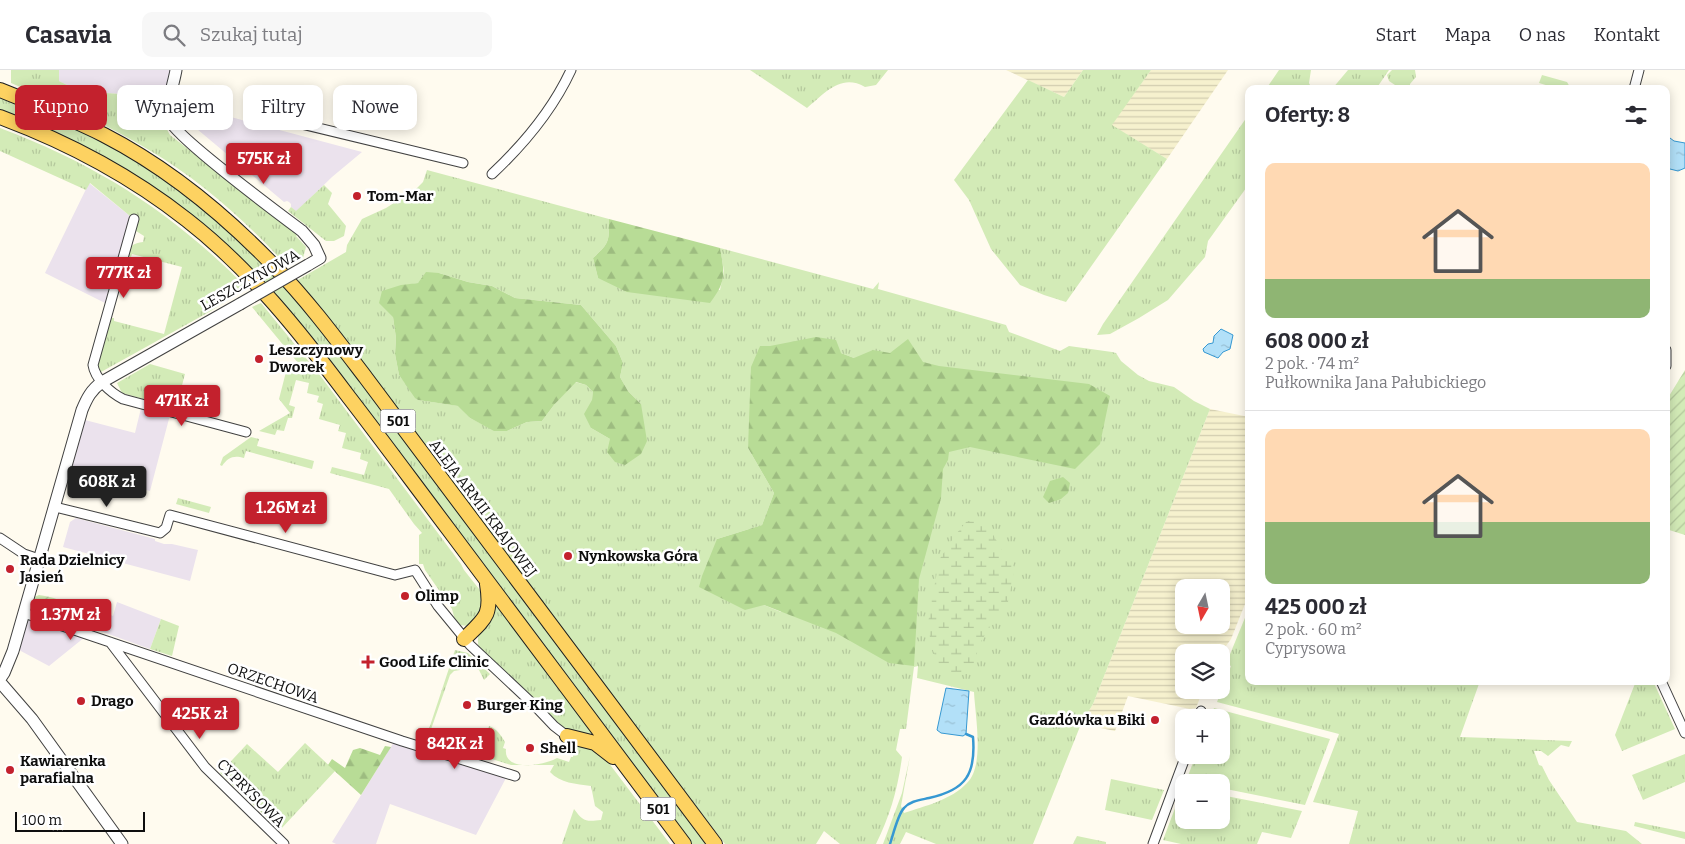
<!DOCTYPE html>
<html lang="pl">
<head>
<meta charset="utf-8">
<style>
	:root { --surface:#fff; --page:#f7f7f7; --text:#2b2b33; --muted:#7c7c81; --line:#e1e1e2; --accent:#c3212d }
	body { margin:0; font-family:Bitter,serif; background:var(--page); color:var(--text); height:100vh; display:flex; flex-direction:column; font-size:19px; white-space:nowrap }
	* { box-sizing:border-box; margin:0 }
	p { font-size:16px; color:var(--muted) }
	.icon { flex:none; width:28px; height:28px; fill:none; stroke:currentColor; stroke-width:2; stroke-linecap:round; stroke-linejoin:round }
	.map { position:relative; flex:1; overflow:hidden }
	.drawer { position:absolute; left:1245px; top:15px; width:425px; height:600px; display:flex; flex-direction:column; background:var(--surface); border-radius:10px; box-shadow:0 2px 12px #0003 }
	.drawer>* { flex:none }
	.banner { position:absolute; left:15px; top:15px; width:475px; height:45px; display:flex; gap:10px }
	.needle { width:32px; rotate:189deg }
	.controls { position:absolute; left:1175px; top:509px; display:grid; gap:10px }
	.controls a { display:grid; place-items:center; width:55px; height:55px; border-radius:10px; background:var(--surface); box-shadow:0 2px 12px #0003; font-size:25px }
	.scale { position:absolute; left:15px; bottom:12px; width:130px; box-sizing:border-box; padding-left:5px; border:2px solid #0e0e0e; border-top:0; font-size:14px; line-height:18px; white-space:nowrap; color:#0e0e0e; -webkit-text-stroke:4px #fff; paint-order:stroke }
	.price { position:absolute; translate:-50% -42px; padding:0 11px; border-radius:5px; background:var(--accent); color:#fff; font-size:16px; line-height:32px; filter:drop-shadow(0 1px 2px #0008) }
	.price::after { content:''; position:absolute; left:50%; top:30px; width:15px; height:11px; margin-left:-8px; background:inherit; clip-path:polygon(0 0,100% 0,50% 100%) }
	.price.active { background:#222; color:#fff }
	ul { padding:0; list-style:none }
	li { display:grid; align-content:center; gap:10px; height:265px; padding:0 20px }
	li+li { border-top:1px solid var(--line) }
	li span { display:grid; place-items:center; height:155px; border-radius:10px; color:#555 }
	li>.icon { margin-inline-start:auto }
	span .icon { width:90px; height:90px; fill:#fffc; stroke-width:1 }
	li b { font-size:21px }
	h2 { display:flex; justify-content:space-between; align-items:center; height:60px; padding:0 20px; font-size:21px }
	.tag { padding:0 18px; border-radius:10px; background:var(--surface); box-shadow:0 2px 12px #0003; font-size:18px; line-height:45px }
	.tag.active { background:var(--accent); color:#fff }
	header { display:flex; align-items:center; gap:30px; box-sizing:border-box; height:70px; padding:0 25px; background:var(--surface); border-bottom:1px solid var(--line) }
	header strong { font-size:24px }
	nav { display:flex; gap:28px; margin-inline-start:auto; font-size:18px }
	.search { width:350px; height:45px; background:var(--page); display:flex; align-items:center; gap:12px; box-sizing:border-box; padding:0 18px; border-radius:10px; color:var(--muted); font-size:19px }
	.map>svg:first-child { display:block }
	.industrial { fill:#ebe2ed }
	.farmland { fill:url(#farmland-rules); fill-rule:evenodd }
	.grass { fill:url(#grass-tufts); fill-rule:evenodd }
	.forest { fill:url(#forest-firs) }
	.wetland { fill:url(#wetland-marsh) }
	.garden { fill:url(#garden-furrows) }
	.water { fill:url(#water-ripples); stroke:#3698d2 }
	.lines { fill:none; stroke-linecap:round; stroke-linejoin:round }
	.stream { stroke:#3698d2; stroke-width:2.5 }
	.minor-casing { stroke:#414141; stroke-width:11 }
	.tertiary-casing { stroke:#414141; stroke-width:13 }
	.primary-casing { stroke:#1f1f1f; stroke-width:16 }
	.minor { stroke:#fff; stroke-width:9 }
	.tertiary { stroke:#fff; stroke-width:11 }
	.primary { stroke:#fdd261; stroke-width:14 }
	.tertiary-bridge-casing { stroke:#414141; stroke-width:13; stroke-linecap:butt }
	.tertiary-bridge { stroke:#fff; stroke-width:11 }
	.poi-dot { fill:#c3212d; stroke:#fff; stroke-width:2 }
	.labels { text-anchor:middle; stroke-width:5; stroke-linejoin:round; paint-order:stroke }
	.shield { fill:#fff; stroke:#565656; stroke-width:1 }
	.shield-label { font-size:14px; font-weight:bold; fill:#0e0e0e }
	.poi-label { font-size:15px; font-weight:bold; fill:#0e0e0e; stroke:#fff; text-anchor:start }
	.street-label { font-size:15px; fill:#0e0e0e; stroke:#fff }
</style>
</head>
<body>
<header>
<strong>Casavia</strong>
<div class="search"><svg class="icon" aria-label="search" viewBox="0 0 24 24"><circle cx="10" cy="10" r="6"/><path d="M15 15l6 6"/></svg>Szukaj tutaj</div>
<nav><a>Start</a><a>Mapa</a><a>O nas</a><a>Kontakt</a></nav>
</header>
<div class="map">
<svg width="1685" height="774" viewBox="0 0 1685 774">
	<defs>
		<pattern id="farmland-rules" width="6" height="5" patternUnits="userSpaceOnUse" patternTransform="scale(1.25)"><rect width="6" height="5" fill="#f6f1ce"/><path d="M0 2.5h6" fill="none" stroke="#d2cdb0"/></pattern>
		<pattern id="grass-tufts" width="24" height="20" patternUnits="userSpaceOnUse" patternTransform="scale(1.25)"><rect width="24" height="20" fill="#d3ebb7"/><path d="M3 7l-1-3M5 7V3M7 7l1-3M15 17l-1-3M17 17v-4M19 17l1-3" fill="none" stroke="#b4c89c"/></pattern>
		<pattern id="forest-firs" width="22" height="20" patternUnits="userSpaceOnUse" patternTransform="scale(1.25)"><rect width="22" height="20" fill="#b8dc96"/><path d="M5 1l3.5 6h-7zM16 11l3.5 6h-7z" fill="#9dbc80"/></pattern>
		<pattern id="wetland-marsh" width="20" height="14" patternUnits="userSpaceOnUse" patternTransform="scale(1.25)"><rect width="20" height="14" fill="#d3ebb7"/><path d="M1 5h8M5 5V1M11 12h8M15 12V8" fill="none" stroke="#b4c89c"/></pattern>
		<pattern id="garden-furrows" width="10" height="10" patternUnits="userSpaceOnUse" patternTransform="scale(1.25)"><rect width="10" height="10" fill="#d3ebb7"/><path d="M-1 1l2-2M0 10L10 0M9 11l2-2" fill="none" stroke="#b4c89c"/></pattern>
		<pattern id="water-ripples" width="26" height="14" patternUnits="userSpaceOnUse" patternTransform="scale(1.25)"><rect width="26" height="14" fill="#b2e0f8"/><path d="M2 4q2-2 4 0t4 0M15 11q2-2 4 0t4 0" fill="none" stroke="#98bfd3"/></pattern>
	</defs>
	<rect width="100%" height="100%" fill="#fffbef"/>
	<path class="industrial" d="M59 0H170L164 31 133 25 79 21 59 11Z
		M186 35 362 82 332 107 296 142 291 137V134L289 132 287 131 284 132 191 54Z
		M89 113 130 146 105 233 45 203Z
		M141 338 170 345 150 421 71 401 85 350 135 363Z
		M76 448 155 469V471L164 474H172L198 480 190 511 63 477 70 452Z
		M117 532 161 549 150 579 100 561 106 543 113 546Z
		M32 549 85 567 49 596 19 580 28 551Z
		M394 672 506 708 476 765 390 734 376 774H336L332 772Z"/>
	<path class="farmland" d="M1006 0H1083L1064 27Z
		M1151 0H1228L1167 89 1111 55Z
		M1210 339 1249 347V524L1231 569 1221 583 1184 582V620H1203L1196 638 1190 639 1128 626 1115 661 1081 654 1093 634ZM1184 518H1221V555H1184Z"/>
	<path class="grass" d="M11 0H59V11L79 21 133 25 164 31 166 33C163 46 163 53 170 65L298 164 296 166 306 177 303 188 301 187 286 195C246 151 200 110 149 80 105 53 58 33 11 13Z
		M750 0H888L876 15 865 17C841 3 825 23 807 38Z
		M1083 0H1151L1112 55 1167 89 1066 232 1044 225 1020 215 991 179 969 130 954 110 1028 10 1064 27Z
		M1279 0H1311L1309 13 1312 19H1266Z
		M1348 0H1389L1376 19H1332Z
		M1392 0H1415L1416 7 1410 14V19H1401L1389 11 1387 5Z
		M1542 5 1567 12 1571 19H1559L1539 13Z
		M0 27C67 53 127 81 185 123 247 168 296 229 343 287L708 774H691L290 241 251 199 140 109 83 76 0 41Z
		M1249 44V114L1208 171 1205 187 1168 230 1139 248 1110 264 1097 265 1103 254Z
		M0 58C98 95 173 143 247 218L209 242 101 302 100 301 97 294 110 248H114V251L164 264 182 197 132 184 131 187 128 186C128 176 134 173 143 172L144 166 136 161 138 148 130 146 90 113 86 120 0 81Z
		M427 100 609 149C609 171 610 173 593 188L598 208 720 220 724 201 720 178 873 219 879 212 878 219 1006 255 1009 262 1060 281 1069 276 1112 282 1116 283 1121 291 1138 305 1149 311 1174 317 1194 331 1210 339 1093 634 1081 654 1033 774H936L906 762 900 774H883L902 723 910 686 901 736 904 743C925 736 951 730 967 713 985 696 975 645 974 622L917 608 918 596 914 597 906 659H900L896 680 902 687C898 718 890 746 876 774H840L824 761 816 774H725L296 211 346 182 347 175 362 149 386 138 416 119 423 112ZM439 203 468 212 492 216 515 228 581 235 616 276 623 293 620 307 628 321 641 334 610 369 591 358 593 322 586 315 575 312 554 335 542 351 527 352 507 361 494 360 470 348 459 336 418 330 399 305 395 284 396 268 393 247 401 216 418 213ZM760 276 841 283 854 288 781 542 764 535 717 469 762 455 774 423 748 378Z
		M324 115 332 123 328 134 346 156 344 166 334 171H326L288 141 291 137 296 141Z
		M261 233 319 304 461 494 464 500 483 524 484 541 468 556 460 555 455 550 452 539 425 500 423 494H419V465L422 463 414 454 389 419 330 403 332 397 364 405 368 392 360 389 361 383 342 378 346 363 338 361 340 355 319 349 323 334 317 332 319 326 307 323 309 313 296 310 289 335 295 337 292 348H288L284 361 277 360 275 365 259 361 290 343 279 329 287 298 301 301 303 299 252 237Z
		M150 294 185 304 176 338 122 323 117 313Z
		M251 367 259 369 257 376 314 391 312 399 246 381 244 388C234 385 228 387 222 396L220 395 223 387Z
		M178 428 211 437 209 443 176 434Z
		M39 525C38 532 45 537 43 546L33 542 30 537 34 527Z
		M495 534 594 664 593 666 578 664 564 659 538 632 479 578C474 563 486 545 495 534Z
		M1249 538V611H1480L1460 667 1572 671 1569 677 1561 675 1548 686 1541 681H1534L1539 695 1542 696 1549 710 1577 752 1626 761 1642 774H1349L1358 741 1313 732 1339 664 1217 632 1231 596 1226 594Z
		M161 549 179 556 172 586 150 579Z
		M455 580 468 583 490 604 484 610 479 600 462 594H458L460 600 454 601 450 605 429 665 472 680V683L426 668Z
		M1636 611H1653L1675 659 1622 681 1615 665Z
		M1214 638 1330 669 1305 735 1221 718V712H1195L1186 711 1196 685H1221V648L1211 647Z
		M489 656C497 659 501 665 505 672L503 678 506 679C503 703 546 695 557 688L569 692 571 687H573V678L564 676V674L566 672 590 675 605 688 670 774H562L574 739C583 751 585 752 601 750L603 742 595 736 591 716C576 714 560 713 550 702L554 695H511L479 685 483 684 489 664 487 663Z
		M305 673 335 701 280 760 220 703 247 674 278 702Z
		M1685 684V712L1643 730 1632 705Z
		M1111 709 1164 720 1152 750 1105 740Z
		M1183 717 1184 750H1221V725L1302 741 1291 768 1262 762 1257 774H1181L1163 770Z
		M1635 752 1685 762V769L1634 756Z
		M1077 766 1106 772V774H1073Z"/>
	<path class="forest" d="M609 149 720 178C725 204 726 212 710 233L627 222 598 208 593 188C610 173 609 171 609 149Z
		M426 202 439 203 468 212 492 216 515 228 581 235 616 276 623 293 620 307 628 321 641 334 647 371 641 384 625 395 615 392 607 382 610 369 591 358 584 344 592 330 593 322 586 315 576 312 554 335 542 351 527 352 507 361H494L470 348 458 336 418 330 415 328 399 305 395 284 396 268 393 247 379 233 382 221 401 215 418 213Z
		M816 267 836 270 841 283 854 288 873 280 890 283 908 269 923 292 939 296 1089 314 1110 326 1100 374 1075 399 970 377 949 382 948 390 943 399 941 428 919 509 914 596 889 593 836 563 764 535 745 540 699 517 702 506 717 469 762 455 774 423 748 378 751 297 760 276H770Z
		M1063 407 1070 413 1068 423 1061 429 1049 433 1043 427 1050 411Z
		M44 540 87 556 85 560 43 546Z
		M385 676 391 677 361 725 328 695 332 689 345 698 353 680 360 678 380 685Z"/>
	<path class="wetland" d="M967 451 986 452 1004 484 1013 492 1014 502 1008 532 999 542 980 573 971 603 956 606 945 603 938 594 931 575 928 553 939 490 956 464Z"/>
	<path class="garden" d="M1685 300V465L1666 459V331Z
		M39 525C45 526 52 527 59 530L57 537 53 536 51 541 58 543 60 538 61 539 59 545 44 540 38 528Z"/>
	<path class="water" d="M1666 65 1674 71 1685 73V98L1678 101 1666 98Z
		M1221 259 1233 265 1230 279 1223 282 1218 288 1204 282 1203 279 1208 274 1213 273 1214 266Z
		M946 618 969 621 966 664 963 666 941 663 937 660Z"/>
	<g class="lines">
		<path class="stream" d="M890 774C893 765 898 744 904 738 910 731 920 730 929 728 966 720 976 704 973 667L966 664"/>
		<defs>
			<path id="minor" d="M1634 19 1639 0
				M252 42 463 93
				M492 104C524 74 553 39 571 0
				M134 149 93 295C95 309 111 323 123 329L246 362
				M1666 280V296
				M55 437 160 463 166 458 170 445 395 505 415 500 438 536 470 575 535 636 554 656 567 666
				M0 468 24 484 39 489
				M24 543 402 671 515 706
				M110 572 205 697 284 774
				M1661 611 1685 663
				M1199 648 1201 641
				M1153 774 1186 685"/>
			<path id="tertiary" d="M176 0C174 13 165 37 169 49 173 65 282 146 302 161L314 175 320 188 308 195
				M0 609 4 603 13 581 82 340C87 328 91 320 102 312L240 234
				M0 612 32 649 122 774"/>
			<path id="primary" d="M0 20C35 34 70 48 104 65 168 98 225 145 275 197 308 231 337 270 366 308L715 774
				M0 47C67 72 130 105 187 150 250 199 300 262 348 326 382 370 415 415 449 460 527 565 606 669 684 774
				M464 569C486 548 492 545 487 514
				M567 666 595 673 613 687"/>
		</defs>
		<use href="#minor" class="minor-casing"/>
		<use href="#tertiary" class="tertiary-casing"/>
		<use href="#primary" class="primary-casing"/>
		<use href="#minor" class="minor"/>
		<use href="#tertiary" class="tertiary"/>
		<use href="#primary" class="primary"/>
		<defs>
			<path id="tertiary-bridge" d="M240 234 308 195"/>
		</defs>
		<use href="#tertiary-bridge" class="tertiary-bridge-casing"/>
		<use href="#tertiary-bridge" class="tertiary-bridge"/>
	</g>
	<g class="poi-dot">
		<circle cx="357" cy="126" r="5"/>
		<circle cx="259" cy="289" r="5"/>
		<circle cx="568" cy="486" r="5"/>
		<circle cx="10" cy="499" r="5"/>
		<circle cx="405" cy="526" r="5"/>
		<path d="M365.5 584.5h5v5h5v5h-5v5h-5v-5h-5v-5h5z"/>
		<circle cx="81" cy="631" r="5"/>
		<circle cx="467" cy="635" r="5"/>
		<circle cx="1155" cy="650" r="5"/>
		<circle cx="530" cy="678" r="5"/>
		<circle cx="10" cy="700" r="5"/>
	</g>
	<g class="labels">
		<g class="shield">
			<rect x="380.5" y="339.5" width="35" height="23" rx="4"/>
			<rect x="640.5" y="727.5" width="35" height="23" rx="4"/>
		</g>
		<g class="shield-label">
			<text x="398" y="356">501</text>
			<text x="658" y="744">501</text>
		</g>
		<g class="poi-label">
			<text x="367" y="131">Tom-Mar</text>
			<text x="269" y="285">Leszczynowy<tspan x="269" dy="17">Dworek</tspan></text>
			<text x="578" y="491">Nynkowska Góra</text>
			<text x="20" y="495">Rada Dzielnicy<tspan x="20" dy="17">Jasień</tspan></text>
			<text x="415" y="531">Olimp</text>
			<text x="379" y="597">Good Life Clinic</text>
			<text x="91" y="636">Drago</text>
			<text x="477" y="640">Burger King</text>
			<text x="1145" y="655" text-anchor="end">Gazdówka u Biki</text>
			<text x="540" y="683">Shell</text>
			<text x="20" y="696">Kawiarenka<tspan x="20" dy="17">parafialna</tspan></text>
		</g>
		<g class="street-label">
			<text transform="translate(250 210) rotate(-29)" y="5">LESZCZYNOWA</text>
			<text transform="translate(483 438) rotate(53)" y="5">ALEJA ARMII KRAJOWEJ</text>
			<text transform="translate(273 613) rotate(19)" y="5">ORZECHOWA</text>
			<text transform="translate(251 723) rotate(45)" y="5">CYPRYSOWA</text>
		</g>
	</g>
</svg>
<div class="controls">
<a><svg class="needle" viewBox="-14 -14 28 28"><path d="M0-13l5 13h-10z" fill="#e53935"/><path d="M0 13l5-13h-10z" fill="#7c7c81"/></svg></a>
<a><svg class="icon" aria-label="layers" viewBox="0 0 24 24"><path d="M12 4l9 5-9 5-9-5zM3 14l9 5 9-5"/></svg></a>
<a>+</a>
<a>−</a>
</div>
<div class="scale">100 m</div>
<b class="price" style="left:264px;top:115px">575K zł</b>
<b class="price" style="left:124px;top:229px">777K zł</b>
<b class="price" style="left:182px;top:357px">471K zł</b>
<b class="price active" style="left:107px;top:438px">608K zł</b>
<b class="price" style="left:286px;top:464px">1.26M zł</b>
<b class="price" style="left:71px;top:571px">1.37M zł</b>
<b class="price" style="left:200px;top:670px">425K zł</b>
<b class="price" style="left:455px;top:700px">842K zł</b>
<div class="banner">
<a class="tag active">Kupno</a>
<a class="tag">Wynajem</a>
<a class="tag">Filtry</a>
<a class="tag">Nowe</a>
</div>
<section class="drawer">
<h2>Oferty: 8<svg class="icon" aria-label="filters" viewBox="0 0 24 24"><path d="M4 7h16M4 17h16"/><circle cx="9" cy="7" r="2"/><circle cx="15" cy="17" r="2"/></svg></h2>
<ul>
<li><span style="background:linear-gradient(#ffd9b3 75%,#8fb573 0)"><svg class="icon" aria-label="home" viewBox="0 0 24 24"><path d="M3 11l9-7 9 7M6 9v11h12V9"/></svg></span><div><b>608 000 zł</b><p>2 pok. · 74 m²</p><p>Pułkownika Jana Pałubickiego</p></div></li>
<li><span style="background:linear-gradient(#ffd9b3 60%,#8fb573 0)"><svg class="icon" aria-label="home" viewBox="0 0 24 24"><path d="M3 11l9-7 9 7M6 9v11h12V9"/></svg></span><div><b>425 000 zł</b><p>2 pok. · 60 m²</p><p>Cyprysowa</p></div></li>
</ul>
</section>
</div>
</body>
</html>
